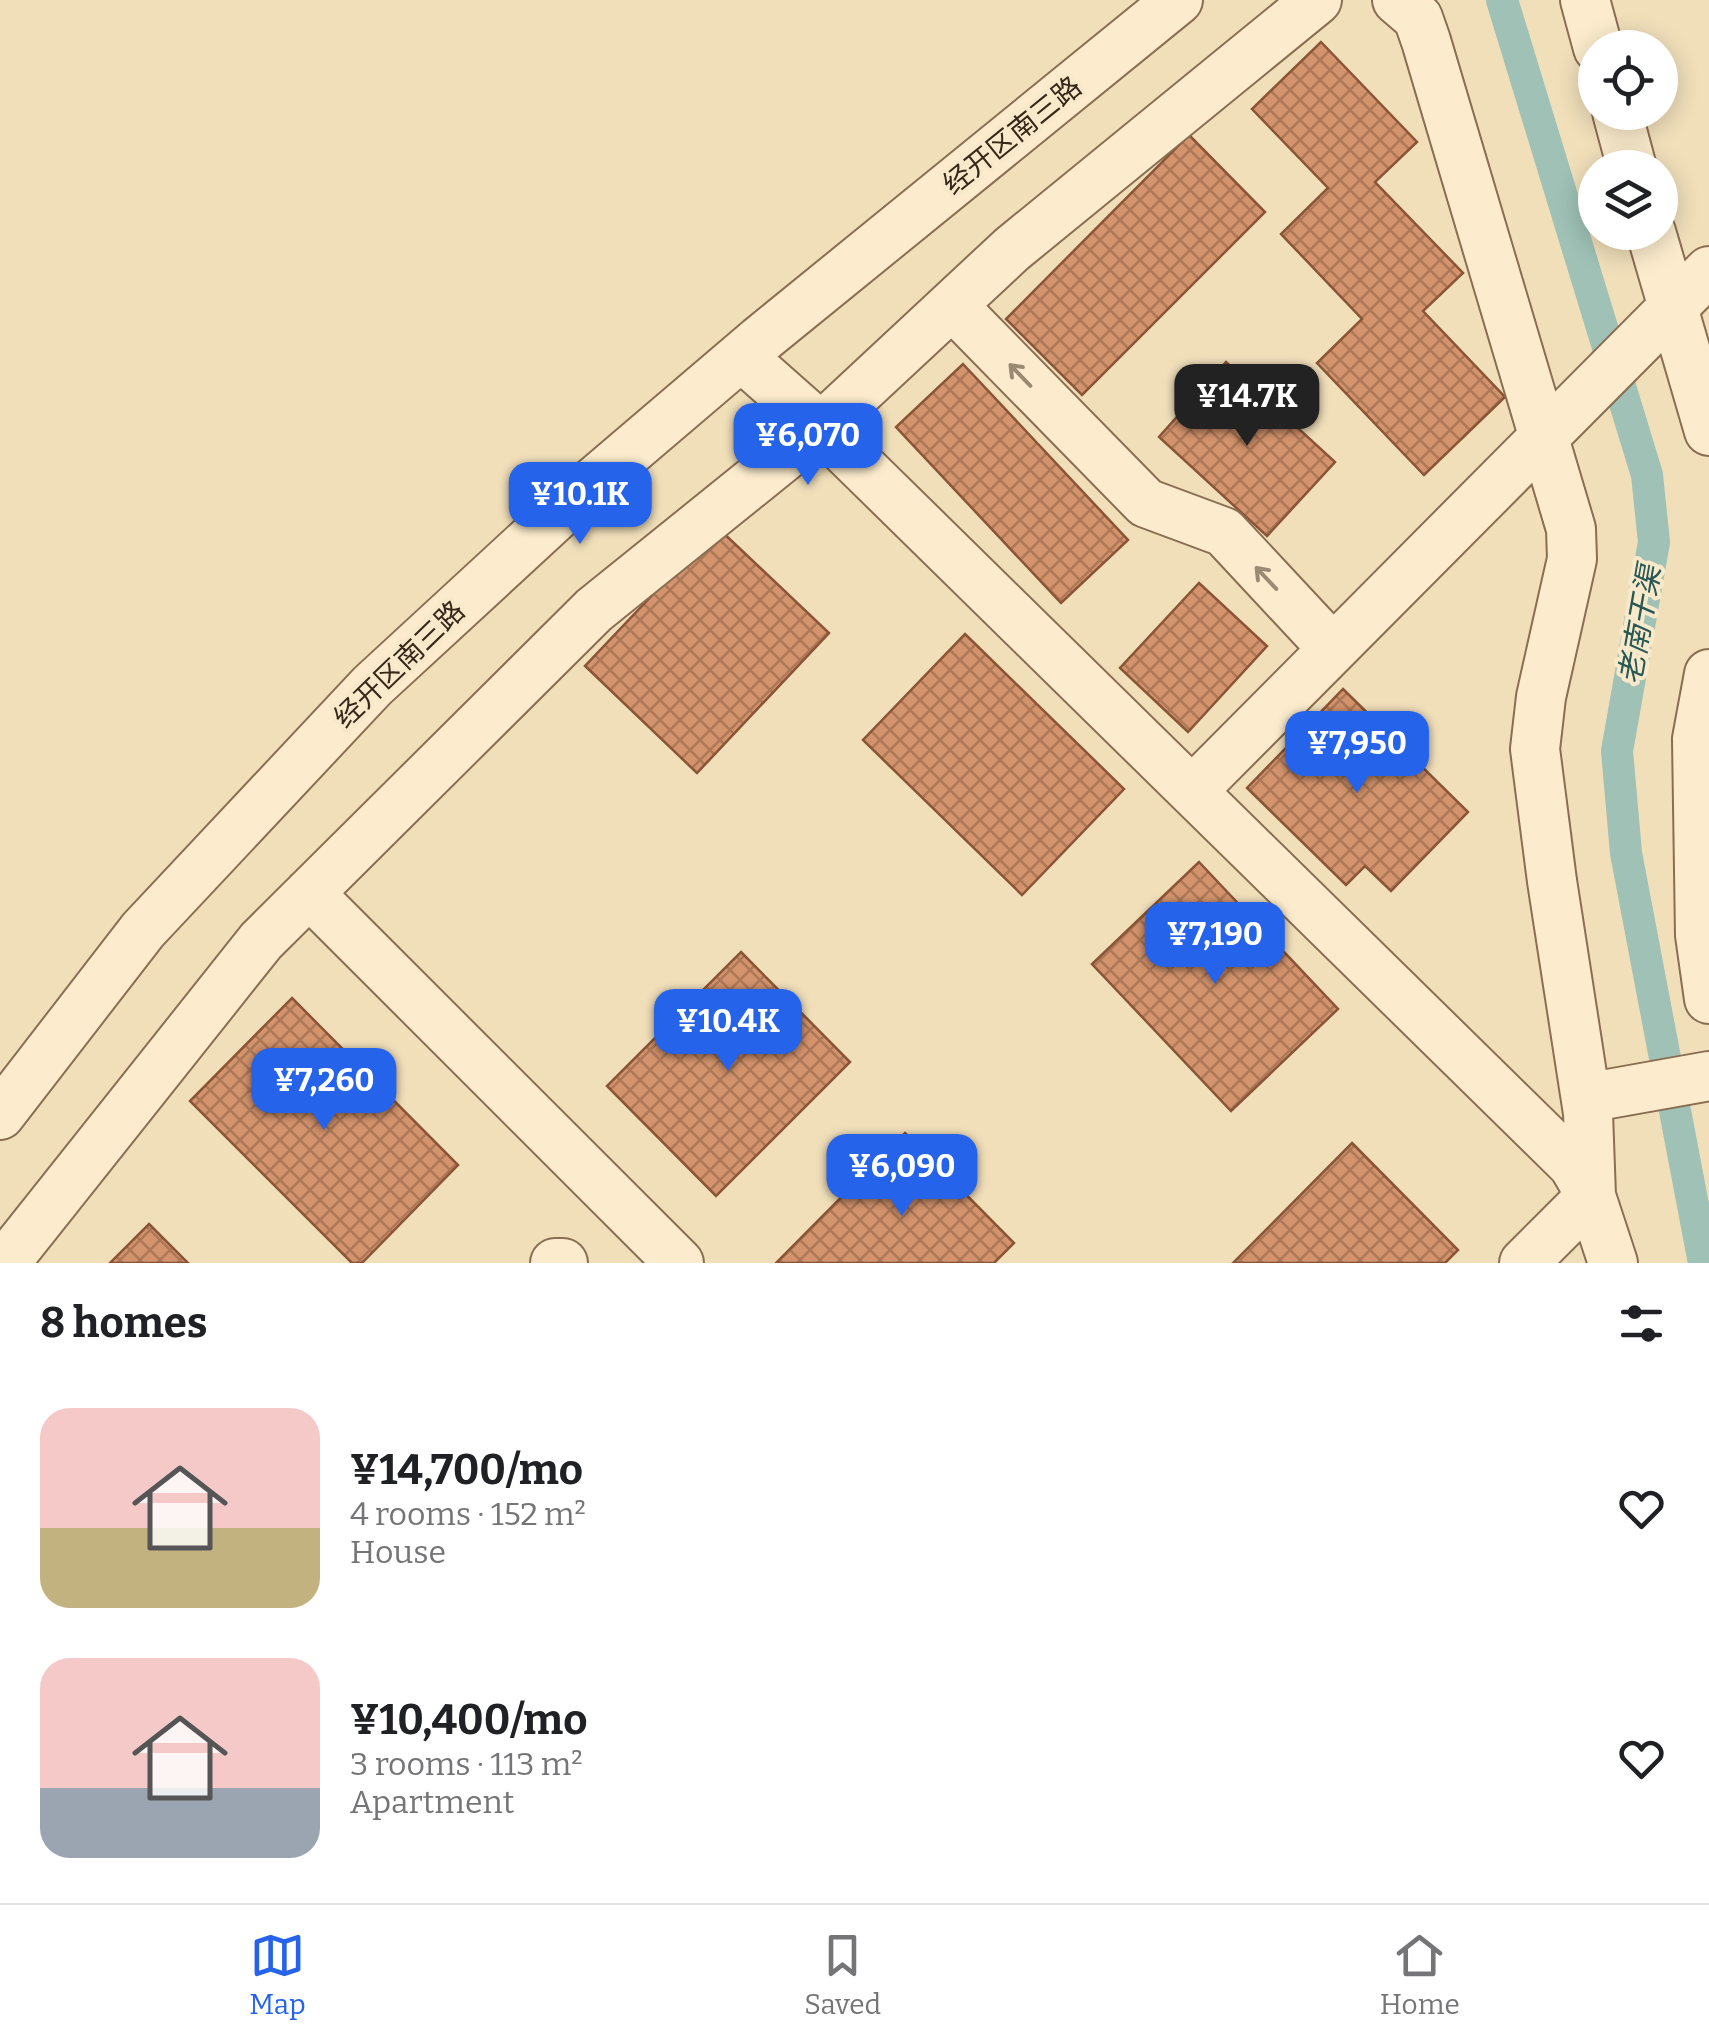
<!DOCTYPE html>
<html lang="en">
<head>
<meta charset="utf-8">
<style>
	:root { --surface:#fff; --page:#f2f2f2; --text:#202124; --muted:#757577; --line:#e0e0e0; --accent:#2563eb }
	body { margin:0; font-family:Bitter,"Noto Sans SC",serif; background:var(--page); color:var(--text); height:100vh; display:flex; flex-direction:column; font-size:38px; white-space:nowrap }
	* { box-sizing:border-box; margin:0 }
	p { font-size:32px; color:var(--muted) }
	.icon { flex:none; width:55px; height:55px; fill:none; stroke:currentColor; stroke-width:2; stroke-linecap:round; stroke-linejoin:round }
	.map { position:relative; height:1263px; overflow:hidden }
	.sheet { display:flex; flex-direction:column; background:var(--surface); flex:1 }
	.sheet>* { flex:none }
	.tools { position:absolute; left:1578px; top:30px; display:grid; gap:20px }
	.tools a { display:grid; place-items:center; width:100px; height:100px; border-radius:50%; background:var(--surface); box-shadow:0 5px 25px #0003; font-size:50px }
	.price { position:absolute; translate:-50% -85px; padding:0 22px; border-radius:20px; background:var(--accent); color:#fff; font-size:32px; line-height:65px; filter:drop-shadow(0 2px 5px #0008) }
	.price::after { content:''; position:absolute; left:50%; top:60px; width:30px; height:22px; margin-left:-15px; background:inherit; clip-path:polygon(0 0,100% 0,50% 100%) }
	.price.on { background:#222; color:#fff }
	ul { padding:0; list-style:none }
	li { display:flex; align-items:center; gap:30px; height:250px; padding:0 40px }
	li span { display:grid; place-items:center; flex:none; width:280px; height:200px; border-radius:30px; color:#555 }
	li>.icon { margin-inline-start:auto }
	span .icon { width:120px; height:120px; fill:#fffc; stroke-width:1 }
	li b { font-size:42px }
	h2 { display:flex; justify-content:space-between; align-items:center; height:120px; padding:0 40px; font-size:42px }
	.dock { display:flex; justify-content:space-around; align-items:center; height:140px; border-top:2px solid var(--line); background:var(--surface); font-size:28px; color:var(--muted) }
	.dock a { display:grid; justify-items:center; gap:5px }
	.dock .on { color:var(--accent) }
	.map>svg:first-child { display:block }
	.lines { fill:none; stroke-linecap:round; stroke-linejoin:round }
	.canal { stroke:#9fc1b6; stroke-width:32 }
	.building { fill:url(#building-cross-hatch); stroke:#8a5537; stroke-width:2.5 }
	.minor-casing { stroke:#896e53; stroke-width:52 }
	.minor { stroke:#fceccd; stroke-width:48 }
	.oneway { stroke:#9a8a74 }
	.labels { text-anchor:middle; stroke-width:8; stroke-linejoin:round; paint-order:stroke }
	.street-label { font-size:28px; fill:#37271a; stroke:#f8e9ca }
	.water-label { font-size:30px; font-style:italic; fill:#275853; stroke:#f8e9ca }
</style>
</head>
<body>
<div class="map">
<svg width="1709" height="1263" viewBox="0 0 1709 1263">
	<defs>
		<pattern id="building-cross-hatch" width="8" height="8" patternUnits="userSpaceOnUse" patternTransform="scale(2.5)"><rect width="8" height="8" fill="#d3936c"/><path d="M0 0l8 8M0 8l8-8" fill="none" stroke="#ac7858"/></pattern>
	</defs>
	<rect width="100%" height="100%" fill="#f1dfba"/>
	<g class="lines">
		<path class="canal" d="M1502 0 1647 475 1654 542 1617 751 1626 853 1704 1263"/>
	</g>
	<path class="building" d="M1321 42 1417 142 1375 182 1463 273 1423 311 1505 397 1424 475 1317 363 1362 319 1281 234 1328 188 1252 109Z
		M1189 135 1265 212 1082 395 1006 319Z
		M1226 362 1335 462 1267 536 1159 437Z
		M963 364 1128 540 1061 603 896 427Z
		M717 527 829 633 697 773 585 666Z
		M1199 583 1267 646 1188 732 1120 668Z
		M965 634 1124 789 1022 895 863 740Z
		M1343 689 1468 812 1391 891 1365 866 1346 885 1247 788Z
		M1199 862 1338 1009 1231 1111 1092 964Z
		M741 952 850 1062 716 1196 607 1086Z
		M292 998 458 1165 362 1263H352L190 1101Z
		M905 1133 1014 1243 994 1263H776Z
		M1352 1143 1458 1250 1445 1263H1233Z
		M149 1224 188 1263H110Z"/>
	<g class="lines">
		<defs>
			<path id="minor" d="M1397 0 1418 18 1426 41 1571 529 1572 559 1541 697 1535 749 1552 881 1588 1113 1591 1196 1524 1263
				M1585 0 1598 48
				M1617 112 1632 168
				M1651 232 1709 431
				M952 305 1146 503 1224 532 1333 649
				M742 357 821 427 1012 249 1317 0
				M1709 674 1697 739 1700 935 1709 999
				M1192 791 1709 271
				M309 893 679 1263
				M1586 1098 1709 1076
				M0 1115 143 930 372 686 590 485 760 340 1178 0
				M5 1263 261 941 594 610 821 427 1573 1165 1591 1196 1613 1263
				M555 1263H563"/>
		</defs>
		<use href="#minor" class="minor-casing"/>
		<use href="#minor" class="minor"/>
	</g>
	<defs><path id="oneway-shaft" d="M-6 0H5M1.5-3L5.5 0L1.5 3" fill="none" stroke-width="1.6" stroke-linecap="round" stroke-linejoin="round" transform="scale(2.5)"/></defs>
	<g class="oneway">
		<use href="#oneway-shaft" transform="translate(1020 375) rotate(-134)"/>
		<use href="#oneway-shaft" transform="translate(1266 578) rotate(-133)"/>
	</g>
	<g class="labels">
		<g class="street-label">
			<text transform="translate(1012 135) rotate(-39)" y="10">经开区南三路</text>
			<text transform="translate(399 664) rotate(-44)" y="10">经开区南三路</text>
		</g>
		<g class="water-label">
			<text transform="translate(1640 625) rotate(-80)" y="10">老南干渠</text>
		</g>
	</g>
</svg>
<div class="tools">
<a><svg class="icon" aria-label="locate" viewBox="0 0 24 24"><circle cx="12" cy="12" r="6"/><path d="M12 2v4M12 18v4M2 12h4M18 12h4"/></svg></a>
<a><svg class="icon" aria-label="layers" viewBox="0 0 24 24"><path d="M12 4l9 5-9 5-9-5zM3 14l9 5 9-5"/></svg></a>
</div>
<b class="price on" style="left:1247px;top:449px">¥14.7K</b>
<b class="price" style="left:808px;top:488px">¥6,070</b>
<b class="price" style="left:580px;top:547px">¥10.1K</b>
<b class="price" style="left:1357px;top:796px">¥7,950</b>
<b class="price" style="left:1215px;top:987px">¥7,190</b>
<b class="price" style="left:728px;top:1074px">¥10.4K</b>
<b class="price" style="left:324px;top:1133px">¥7,260</b>
<b class="price" style="left:902px;top:1219px">¥6,090</b>
</div>
<section class="sheet">
<h2>8 homes<svg class="icon" aria-label="filters" viewBox="0 0 24 24"><path d="M4 7h16M4 17h16"/><circle cx="9" cy="7" r="2"/><circle cx="15" cy="17" r="2"/></svg></h2>
<ul>
<li><span style="background:linear-gradient(#f6c9c9 60%,#c2b280 0)"><svg class="icon" aria-label="home" viewBox="0 0 24 24"><path d="M3 11l9-7 9 7M6 9v11h12V9"/></svg></span><div><b>¥14,700/mo</b><p>4 rooms · 152 m²</p><p>House</p></div><svg class="icon" aria-label="heart" viewBox="0 0 24 24"><path d="M12 20l-8-8c-3-5 5-10 8-4 3-6 11-1 8 4z"/></svg></li>
<li><span style="background:linear-gradient(#f6c9c9 65%,#9aa5b1 0)"><svg class="icon" aria-label="home" viewBox="0 0 24 24"><path d="M3 11l9-7 9 7M6 9v11h12V9"/></svg></span><div><b>¥10,400/mo</b><p>3 rooms · 113 m²</p><p>Apartment</p></div><svg class="icon" aria-label="heart" viewBox="0 0 24 24"><path d="M12 20l-8-8c-3-5 5-10 8-4 3-6 11-1 8 4z"/></svg></li>
</ul>
</section>
<nav class="dock">
<a class="on"><svg class="icon" aria-label="map" viewBox="0 0 24 24"><path d="M3 6l6-2 6 2 6-2v14l-6 2-6-2-6 2zM9 4v14M15 6v14"/></svg>Map</a>
<a><svg class="icon" aria-label="saved" viewBox="0 0 24 24"><path d="M7 4h10v16l-5-4-5 4z"/></svg>Saved</a>
<a><svg class="icon" aria-label="home" viewBox="0 0 24 24"><path d="M3 11l9-7 9 7M6 9v11h12V9"/></svg>Home</a>
</nav>
</body>
</html>
